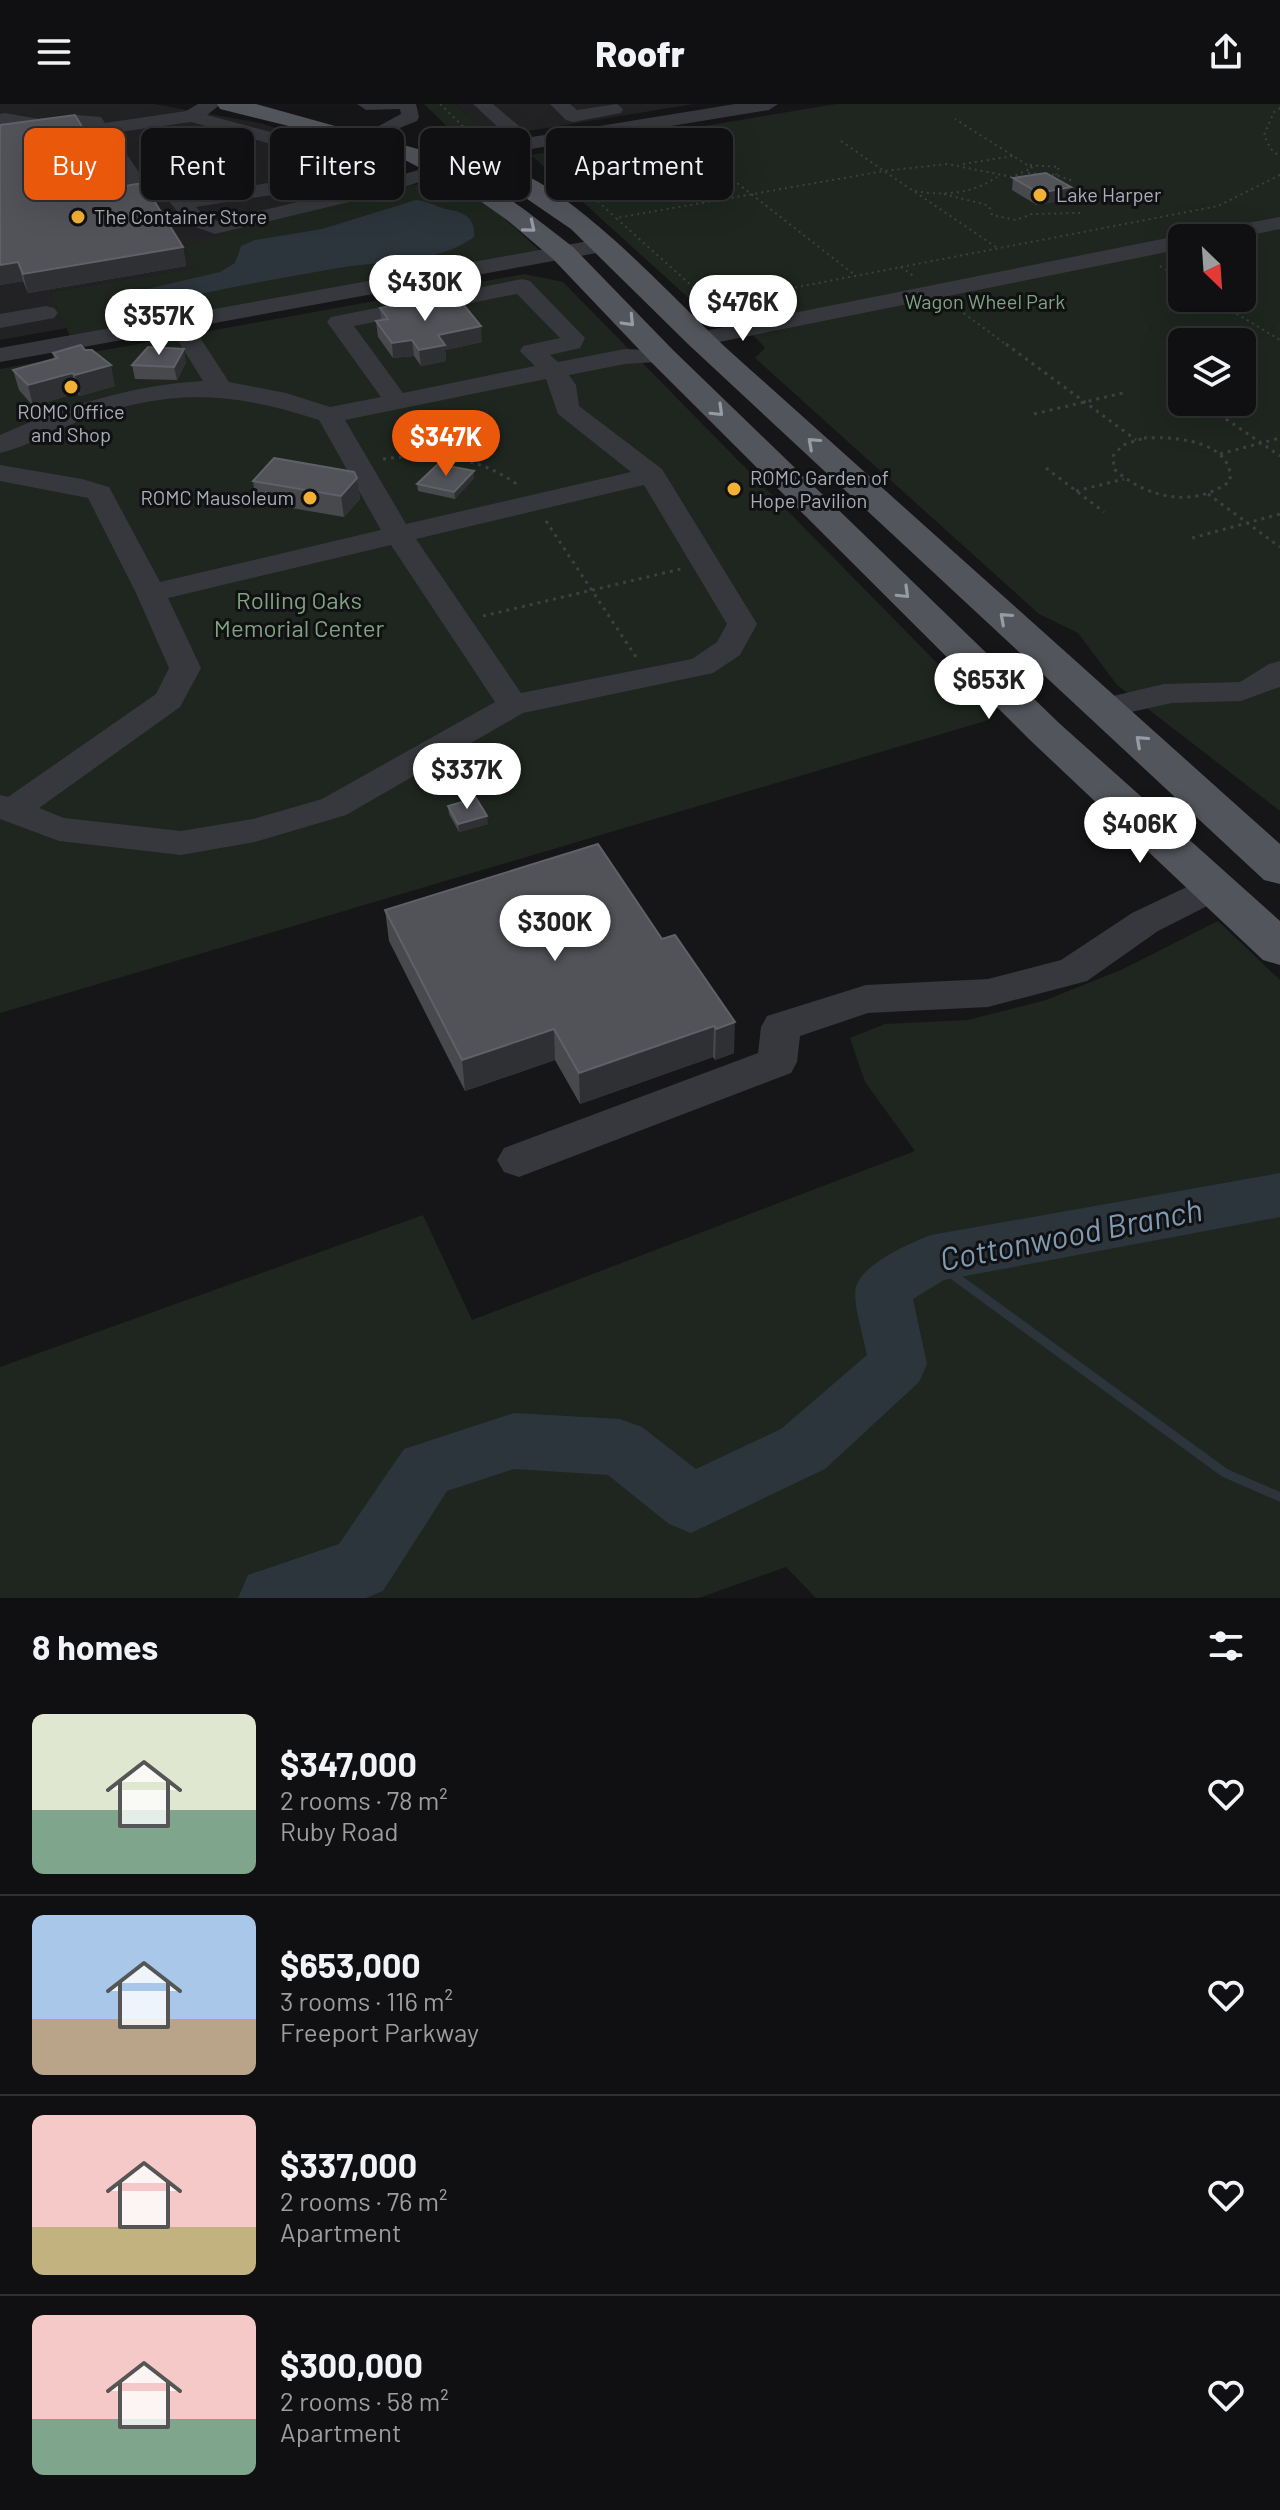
<!DOCTYPE html>
<html lang="en">
<head>
<meta charset="utf-8">
<style>
	:root { --surface:#101012; --page:#1e1e20; --text:#f1f3f6; --muted:#9c9d9f; --line:#303032; --accent:#ea580c }
	body { margin:0; font-family:Barlow,sans-serif; background:var(--page); color:var(--text); height:100vh; display:flex; flex-direction:column; font-size:30px; white-space:nowrap }
	* { box-sizing:border-box; margin:0 }
	p { font-size:26px; color:var(--muted) }
	.icon { flex:none; width:44px; height:44px; fill:none; stroke:currentColor; stroke-width:2; stroke-linecap:round; stroke-linejoin:round }
	.map { position:relative; height:1494px; overflow:hidden }
	.panel { display:flex; flex-direction:column; background:var(--surface); flex:1 }
	.panel>* { flex:none }
	.guide { position:absolute; left:24px; top:24px; width:800px; height:72px; display:flex; gap:16px }
	.needle { width:52px; rotate:155deg }
	.controls { position:absolute; left:1168px; top:120px; display:grid; gap:16px }
	.controls a { display:grid; place-items:center; width:88px; height:88px; border-radius:12px; background:var(--surface); box-shadow:0 8px 32px #0002,0 0 0 2px var(--line); font-size:40px }
	.price { position:absolute; translate:-50% -68px; padding:0 18px; border-radius:28px; background:#fff; color:#222; font-size:26px; line-height:52px; filter:drop-shadow(0 2px 4px #0008) }
	.price::after { content:''; position:absolute; left:50%; top:48px; width:24px; height:18px; margin-left:-12px; background:inherit; clip-path:polygon(0 0,100% 0,50% 100%) }
	.price.on { background:var(--accent); color:#fff }
	ul { padding:0; list-style:none }
	li { display:flex; align-items:center; gap:24px; height:200px; padding:0 32px }
	li+li { border-top:2px solid var(--line) }
	li span { display:grid; place-items:center; flex:none; width:224px; height:160px; border-radius:12px; color:#555 }
	li>.icon { margin-inline-start:auto }
	span .icon { width:96px; height:96px; fill:#fffc; stroke-width:1 }
	li b { font-size:34px }
	h2 { display:flex; justify-content:space-between; align-items:center; height:96px; padding:0 32px; font-size:34px }
	.tag { padding:0 28px; border-radius:12px; background:var(--surface); box-shadow:0 8px 32px #0002,0 0 0 2px var(--line); font-size:28px; line-height:72px }
	.tag.on { background:var(--accent); color:#fff }
	header { display:flex; justify-content:space-between; align-items:center; height:104px; padding:0 32px; background:var(--surface); font-size:36px; font-weight:800 }
	.map>svg:first-child { display:block }
	.built { fill:#222225 }
	.green { fill:#1e261f; fill-rule:evenodd }
	.water { fill:#2c353c }
	.lines { fill:none; stroke-linecap:round; stroke-linejoin:round }
	.stream { stroke:#2c353c; stroke-width:9 }
	.river { fill:#2c353c; fill-rule:evenodd }
	.path-far1 { stroke:#3d3f44; stroke-width:2; stroke-dasharray:2 4; stroke-linecap:butt }
	.path { stroke:#3d3f44; stroke-width:3; stroke-dasharray:3 5; stroke-linecap:butt }
	.minor { fill:#37383d; fill-rule:evenodd }
	.major { fill:#53555c; fill-rule:evenodd }
	.wall { fill:#47494d }
	.shaded-wall { fill:#2f3033 }
	.building { fill:#525359; stroke:#5f6168; stroke-width:2 }
	.oneway { stroke:#979ba6 }
	.poi-dot { fill:#f2b134; stroke:#111113; stroke-width:3 }
	.labels { text-anchor:middle; stroke-width:6; stroke-linejoin:round; paint-order:stroke }
	.far-poi-label { font-size:20px; fill:#a8adb8; stroke:#111113; text-anchor:start }
	.far-park-label { font-size:20px; fill:#7fa381; stroke:#111113 }
	.park-label { font-size:24px; fill:#7fa381; stroke:#111113 }
	.near-water-label { font-size:32px; font-style:italic; fill:#7f9bb3; stroke:#111113 }
</style>
</head>
<body>
<header><svg class="icon" aria-label="menu" viewBox="0 0 24 24"><path d="M4 6h16M4 12h16M4 18h16"/></svg>Roofr<svg class="icon" aria-label="share" viewBox="0 0 24 24"><path d="M12 15V3M7 8l5-5 5 5M5 13v7h14v-7"/></svg></header>
<div class="map">
<svg width="1280" height="1494" viewBox="0 0 1280 1494">
	<rect width="100%" height="100%" fill="#161618"/>
	<path class="built" d="M0 0H154L260 19 396 63 412 81 186 142 195 164 50 188 67 224 0 236Z
		M455 0H694L491 33Z"/>
	<path class="green" d="M424 0H455L500 40 487 46 472 47Z
		M836 0H1280V707L1117 581 1078 529 1039 510 755 254 765 244C750 225 739 221 716 219L531 51ZM1182 134H1242V194H1182ZM1182 238H1242V298H1182Z
		M450 75 501 111 539 146 533 151 70 232 50 188 194 164 185 142 236 125 412 81Z
		M524 170 563 178 992 615 0 909V265Z
		M1218 817 1280 876V1494H816L786 1463 699 1494H0V1263L423 1111 472 1216 915 1047 865 978 850 934 885 920 968 916 1046 896 1121 866Z"/>
	<path class="water" d="M416 96C428 97 437 103 446 105 463 108 476 113 474 133 435 161 382 156 338 164 281 174 224 184 168 197 155 197 138 201 130 189L220 168 235 159 241 142 255 136 322 125Z"/>
	<g class="lines">
		<path class="stream" d="M931 1155 1225 1369 1280 1393"/>
		<path class="river" d="M1280 1069V1113L944 1176 913 1195 927 1260 919 1278 825 1365 691 1429 669 1420 608 1371 514 1365 447 1387 383 1487 366 1494H238L248 1471 339 1440 404 1345 514 1309 620 1315 642 1323 696 1365 781 1325 867 1251C864 1235 852 1197 856 1183 862 1160 910 1139 931 1131Z"/>
		<path class="path-far1" d="M440 0 478 37
			M1280 4 1274 8 1264 31 1270 44 1280 53
			M841 37 884 67 947 60 1012 73 1032 64 955 15
			M709 57 856 172
			M963 60 1013 52
			M1030 61 1059 63 1056 71
			M1028 69 1056 71 1073 77
			M580 81 616 114
			M915 87C944 92 972 90 997 73
			M944 90 983 100 989 102 992 111 1016 116 1032 110 1080 109
			M996 143 884 67 616 114 702 191 725 197 1218 102 1280 71
			M1160 162 1182 176
			M901 163 915 173
			M1211 194 1280 236
			M954 202 1008 242"/>
		<path class="path" d="M1006 240 1136 336
			M1034 310 1127 288
			M1226 315 1280 352
			M1144 334C1174 332 1234 337 1230 377 1194 405 1146 394 1114 365L1113 352 1123 341Z
			M1220 350 1280 334
			M383 355C432 349 479 351 519 382
			M1046 364 1104 408
			M1076 387 1124 375
			M1208 390 1280 443
			M546 417 636 553
			M1192 434 1280 410
			M483 512 681 465"/>
		<path class="minor" d="M198 0H221L207 11 386 59 389 63 386 67 364 76 196 103 203 110 217 117 353 85 514 38 473 0H493L532 33 735 0H778L769 6 531 45 366 94 215 130 187 120 161 87 127 80 88 22 39 27 0 22V10L5 9 39 15 78 11 101 13 105 19 186 7ZM191 18 360 64 187 92 175 78 141 71 112 29Z
			M357 0H416L419 13 417 17 387 29 377 23 401 10 400 5 366 6Z
			M550 0H570L577 6 617 0 623 5 621 9 573 18 566 16Z
			M1280 113V125L1237 134H1193L1204 127Z
			M1182 131 1190 134H1182V145L699 242 690 240 687 235 690 230 699 228Z
			M605 134 613 136 616 141 613 146 193 223 229 278 286 289 330 303 381 293 327 218 331 213 522 175 530 177 585 234 580 244 550 251 558 258 625 245 671 247 674 252 671 257 625 260 569 271 576 281 579 302 662 365 757 520 740 551 713 569 523 609 346 711 255 738 181 751 59 737 0 715V691L8 693 156 590 169 564 136 489 88 394 0 377V361L82 375 109 383 160 478 381 426 319 316C234 288 171 284 85 315 57 325 29 342 0 349V331C65 302 132 281 203 277L172 227 0 258V244ZM517 190 560 234 523 242 520 247 535 262 403 289 354 222ZM546 275 558 310 631 368 406 420 345 316ZM644 381 727 520 717 538 692 555 521 589 416 435ZM391 441 495 598 322 695 253 715 181 727 64 714 39 704 180 603 201 564 168 494Z
			M46 202 54 204 58 209 54 214 0 224V210Z
			M1280 557V583L1241 597 1172 599 1104 614 1092 611 1088 604 1092 597 1164 580 1240 578 1269 560Z
			M1214 770 1227 774 1232 783 1227 792 1158 827 1087 877 988 903 868 909 800 932 797 958 791 969 519 1073 504 1068 497 1056 504 1044 758 949 761 923 767 912 866 881 988 875 1061 856 1132 809Z"/>
		<path class="major" d="M217 0H256L425 47 491 82 525 106 573 143 673 246 1059 619 1280 817V861L1263 856 1031 637 651 258 553 155 507 116 473 92 407 57 305 26 220 5Z
			M490 57C571 77 671 194 734 251 916 414 1098 577 1280 740V780L1264 776 689 241 571 125 511 84 481 69 478 64 481 59Z"/>
	</g>
	<path class="wall" d="M0 21 118 83 183 143 186 162 28 189 23 177 0 181Z
		M1013 74 1069 95 1037 101 1012 86Z
		M380 204H434L482 238 445 246 446 257 421 262 414 252 393 254 378 233 376 217 381 216Z
		M53 249 115 282 80 292 77 289 33 302 19 286 13 266 54 255Z
		M186 258 177 276 135 275 132 261Z
		M357 374 360 395 344 413 256 398 253 377Z
		M474 374 455 395 418 387 417 380Z
		M448 702 488 720 459 728 449 710Z
		M598 740 734 949 715 956 713 953 580 1000 555 956 465 987 389 837 385 806Z"/>
	<path class="shaded-wall" d="M1071 83 1069 95 1037 101 1039 89Z
		M183 143 186 162 28 189 23 170Z
		M18 158 23 177 0 181V161Z
		M481 222 482 238 445 246 446 257 421 262 419 246 438 231Z
		M412 236 414 252 393 254 392 239Z
		M184 245 186 258 177 276 174 263Z
		M111 261 115 282 80 292 75 271Z
		M72 269 77 289 33 302 28 281Z
		M474 367V374L455 395 454 388Z
		M357 374 360 395 344 413 341 392Z
		M487 712 488 720 459 728 458 720Z
		M735 918 734 949 715 956 716 925Z
		M714 922 713 953 580 1000 579 969Z
		M554 925 555 956 465 987 462 956Z"/>
	<path class="building" d="M75 11 118 83 143 79 183 143 23 170 18 158 0 161V21Z
		M1046 69 1071 83 1039 89 1013 74Z
		M427 195 434 204 463 200 481 222 438 231 445 241 419 246 412 236 392 239 376 217 388 215 380 204Z
		M81 241 85 246H92L111 261 75 271 72 269 28 281 13 266 58 254 53 249Z
		M148 243 184 245 174 263 132 261Z
		M274 354 354 368 357 374 341 392 253 377Z
		M438 360 474 367 454 388 417 380Z
		M476 694 487 712 458 720 448 702Z
		M598 740 662 835 675 831 735 918 716 925 714 922 579 969 554 925 462 956 385 806Z"/>
	<defs><path id="oneway-chevron" d="M-2-3.5L2.5 0L-2 3.5" fill="none" stroke-width="1.6" stroke-linecap="round" stroke-linejoin="round" transform="scale(2)"/></defs>
	<g class="oneway">
		<use href="#oneway-chevron" transform="translate(530 123) rotate(39)"/>
		<use href="#oneway-chevron" transform="translate(629 217) rotate(46)"/>
		<use href="#oneway-chevron" transform="translate(718 307) rotate(44)"/>
		<use href="#oneway-chevron" transform="translate(813 339) rotate(-138)"/>
		<use href="#oneway-chevron" transform="translate(904 489) rotate(44)"/>
		<use href="#oneway-chevron" transform="translate(1005 514) rotate(-138)"/>
		<use href="#oneway-chevron" transform="translate(1141 637) rotate(-138)"/>
	</g>
	<g class="poi-dot">
		<circle cx="1040" cy="91" r="8"/>
		<circle cx="78" cy="113" r="8"/>
		<circle cx="71" cy="283" r="8"/>
		<circle cx="734" cy="385" r="8"/>
		<circle cx="310" cy="394" r="8"/>
	</g>
	<g class="labels">
		<g class="far-poi-label">
			<text x="1056" y="98">Lake Harper</text>
			<text x="94" y="120">The Container Store</text>
			<text x="71" y="315" text-anchor="middle">ROMC Office<tspan x="71" dy="23">and Shop</tspan></text>
			<text x="750" y="381">ROMC Garden of<tspan x="750" dy="23">Hope Pavilion</tspan></text>
			<text x="294" y="401" text-anchor="end">ROMC Mausoleum</text>
		</g>
		<g class="far-park-label">
			<text x="985" y="205">Wagon Wheel Park</text>
		</g>
		<g class="park-label">
			<text x="299" y="505">Rolling Oaks<tspan x="299" dy="28">Memorial Center</tspan></text>
		</g>
		<g class="near-water-label">
			<text transform="translate(1071 1131) rotate(-11)" y="11">Cottonwood Branch</text>
		</g>
	</g>
</svg>
<div class="controls">
<a><svg class="needle" viewBox="-14 -14 28 28"><path d="M0-13l5 13h-10z" fill="#e53935"/><path d="M0 13l5-13h-10z" fill="#9c9d9f"/></svg></a>
<a><svg class="icon" aria-label="layers" viewBox="0 0 24 24"><path d="M12 4l9 5-9 5-9-5zM3 14l9 5 9-5"/></svg></a>
</div>
<b class="price" style="left:425px;top:219px">$430K</b>
<b class="price" style="left:743px;top:239px">$476K</b>
<b class="price" style="left:159px;top:253px">$357K</b>
<b class="price on" style="left:446px;top:374px">$347K</b>
<b class="price" style="left:989px;top:617px">$653K</b>
<b class="price" style="left:467px;top:707px">$337K</b>
<b class="price" style="left:1140px;top:761px">$406K</b>
<b class="price" style="left:555px;top:859px">$300K</b>
<div class="guide">
<a class="tag on">Buy</a>
<a class="tag">Rent</a>
<a class="tag">Filters</a>
<a class="tag">New</a>
<a class="tag">Apartment</a>
</div>
</div>
<section class="panel">
<h2>8 homes<svg class="icon" aria-label="filters" viewBox="0 0 24 24"><path d="M4 7h16M4 17h16"/><circle cx="9" cy="7" r="2"/><circle cx="15" cy="17" r="2"/></svg></h2>
<ul>
<li><span style="background:linear-gradient(#dfe7d0 60%,#7fa58c 0)"><svg class="icon" aria-label="home" viewBox="0 0 24 24"><path d="M3 11l9-7 9 7M6 9v11h12V9"/></svg></span><div><b>$347,000</b><p>2 rooms · 78 m²</p><p>Ruby Road</p></div><svg class="icon" aria-label="heart" viewBox="0 0 24 24"><path d="M12 20l-8-8c-3-5 5-10 8-4 3-6 11-1 8 4z"/></svg></li>
<li><span style="background:linear-gradient(#a9c7e8 65%,#b9a48a 0)"><svg class="icon" aria-label="home" viewBox="0 0 24 24"><path d="M3 11l9-7 9 7M6 9v11h12V9"/></svg></span><div><b>$653,000</b><p>3 rooms · 116 m²</p><p>Freeport Parkway</p></div><svg class="icon" aria-label="heart" viewBox="0 0 24 24"><path d="M12 20l-8-8c-3-5 5-10 8-4 3-6 11-1 8 4z"/></svg></li>
<li><span style="background:linear-gradient(#f6c9c9 70%,#c2b280 0)"><svg class="icon" aria-label="home" viewBox="0 0 24 24"><path d="M3 11l9-7 9 7M6 9v11h12V9"/></svg></span><div><b>$337,000</b><p>2 rooms · 76 m²</p><p>Apartment</p></div><svg class="icon" aria-label="heart" viewBox="0 0 24 24"><path d="M12 20l-8-8c-3-5 5-10 8-4 3-6 11-1 8 4z"/></svg></li>
<li><span style="background:linear-gradient(#f6c9c9 65%,#7fa58c 0)"><svg class="icon" aria-label="home" viewBox="0 0 24 24"><path d="M3 11l9-7 9 7M6 9v11h12V9"/></svg></span><div><b>$300,000</b><p>2 rooms · 58 m²</p><p>Apartment</p></div><svg class="icon" aria-label="heart" viewBox="0 0 24 24"><path d="M12 20l-8-8c-3-5 5-10 8-4 3-6 11-1 8 4z"/></svg></li>
</ul>
</section>
</body>
</html>
